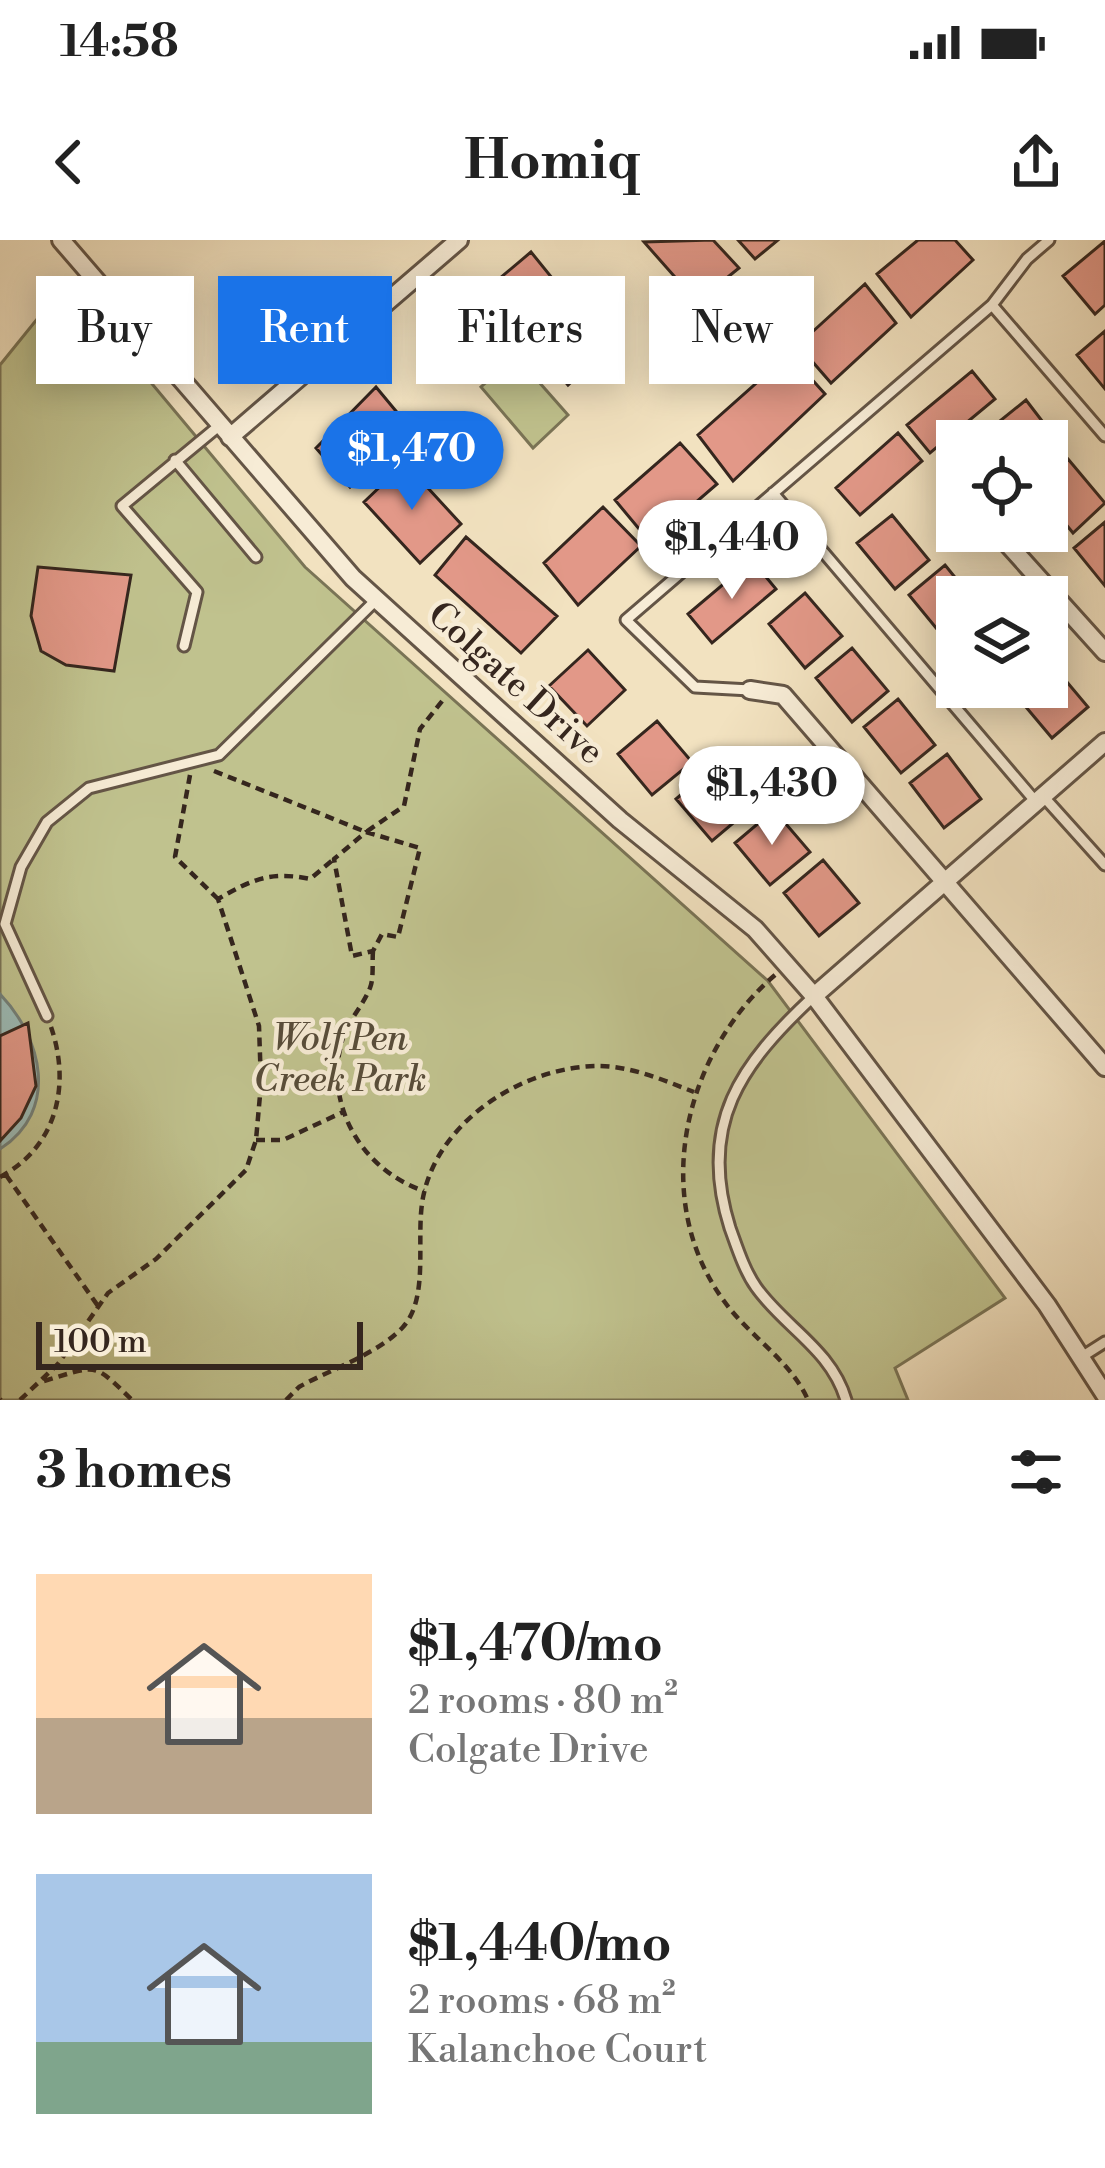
<!DOCTYPE html>
<html lang="en">
<head>
<meta charset="utf-8">
<style>
	:root { --surface:#fff; --page:#f6f6f6; --text:#222; --muted:#767676; --accent:#1a73e8 }
	body { margin:0; font-family:"Libre Bodoni",serif; background:var(--page); color:var(--text); height:100vh; display:flex; flex-direction:column; font-size:45px; white-space:nowrap }
	* { box-sizing:border-box; margin:0 }
	p { font-size:39px; color:var(--muted) }
	.icon { flex:none; width:66px; height:66px; fill:none; stroke:currentColor; stroke-width:2; stroke-linecap:round; stroke-linejoin:round }
	.map { position:relative; height:1160px; overflow:hidden }
	.panel { display:flex; flex-direction:column; background:var(--surface); flex:1 }
	.panel>* { flex:none }
	.hud { position:absolute; left:36px; top:36px; width:1035px; height:108px; display:flex; gap:24px }
	.tools { position:absolute; left:936px; top:180px; display:grid; gap:24px }
	.tools a { display:grid; place-items:center; width:132px; height:132px; border-radius:0px; background:var(--surface); box-shadow:0 6px 30px #0003; font-size:60px }
	.scale { position:absolute; left:36px; bottom:30px; width:327px; box-sizing:border-box; padding-left:12px; border:6px solid #35261e; border-top:0; font-size:33px; line-height:42px; white-space:nowrap; color:#35261e; -webkit-text-stroke:9px #f7ecd6; paint-order:stroke }
	.price { position:absolute; translate:-50% -102px; padding:0 27px; border-radius:42px; background:#fff; color:#222; font-size:39px; line-height:78px; filter:drop-shadow(0 3px 6px #0008) }
	.price::after { content:''; position:absolute; left:50%; top:72px; width:36px; height:27px; margin-left:-18px; background:inherit; clip-path:polygon(0 0,100% 0,50% 100%) }
	.price.current { background:var(--accent); color:#fff }
	ul { padding:0; list-style:none }
	li { display:flex; align-items:center; gap:36px; height:300px; padding:0 36px }
	li span { display:grid; place-items:center; flex:none; width:336px; height:240px; border-radius:0px; color:#555 }
	li>.icon { margin-inline-start:auto }
	span .icon { width:144px; height:144px; fill:#fffc; stroke-width:1 }
	li b { font-size:51px }
	h2 { display:flex; justify-content:space-between; align-items:center; height:144px; padding:0 36px; font-size:51px }
	.pill { padding:0 42px; border-radius:0px; background:var(--surface); box-shadow:0 6px 30px #0003; font-size:42px; line-height:108px }
	.pill.current { background:var(--accent); color:#fff }
	.status { display:flex; justify-content:space-between; align-items:center; height:84px; padding:0 60px; background:var(--surface); direction:ltr }
	.status svg { height:33px; fill:currentColor }
	header { display:flex; justify-content:space-between; align-items:center; height:156px; padding:0 36px; background:var(--surface); font-size:54px; font-weight:700 }
	.map>svg:first-child { display:block }
	.green { fill:#c0c28e; stroke:#7a7456; stroke-width:3 }
	.water { fill:#9cbdb9; stroke:#73817b; stroke-width:3 }
	.building { fill:#e29888; stroke:#35261e; stroke-width:3 }
	.lines { fill:none; stroke-linecap:round; stroke-linejoin:round }
	.service-casing { stroke:#645546; stroke-width:15 }
	.minor-casing { stroke:#645546; stroke-width:22 }
	.path { stroke:#35261e; stroke-width:4.5; stroke-dasharray:9 6; stroke-linecap:butt }
	.service { stroke:#f7ecd6; stroke-width:9 }
	.minor { stroke:#f7ecd6; stroke-width:16 }
	.labels { text-anchor:middle; stroke-width:9; stroke-linejoin:round; paint-order:stroke }
	.street-label { font-size:36px; fill:#35261e; stroke:#f7ecd6 }
	.park-label { font-size:36px; font-style:italic; fill:#584d3a; stroke:#f7ecd6 }
</style>
</head>
<body>
<div class="status"><b>14:58</b><svg viewBox="0 0 49 12"><path d="M0 12V9h3v3zM5 12V6h3v6zM10 12V3h3v9zM15 12V0h3v12zM26 1h20v11H26zM47 4h2v5h-2z"/></svg></div>
<header><svg class="icon" aria-label="back" viewBox="0 0 24 24"><path d="M15 5l-7 7 7 7"/></svg>Homiq<svg class="icon" aria-label="share" viewBox="0 0 24 24"><path d="M12 15V3M7 8l5-5 5 5M5 13v7h14v-7"/></svg></header>
<div class="map">
<svg width="1105" height="1160" viewBox="0 0 1105 1160">
	<rect width="100%" height="100%" fill="#f2e2c0"/>
	<filter id="stains"><feTurbulence type="fractalNoise" baseFrequency=".00167" numOctaves="4"/><feColorMatrix values="0 0 0 0 .2 0 0 0 0 .09 0 0 0 0 .02 0 0 0 .5 -.17"/></filter>
	<radialGradient id="worn" r=".72"><stop offset=".6" stop-color="#630" stop-opacity="0"/><stop offset="1" stop-color="#630" stop-opacity=".3"/></radialGradient>
	<path class="green" d="M67 42 305 327 768 741 1005 1058 895 1128 908 1160H0V125Z
		M516 116 568 175 533 208 481 147Z"/>
	<path class="water" d="M0 754C42 798 60 870 0 909Z"/>
	<path class="building" d="M713 0 739 28 697 62 644 2Z
		M738 0H778L755 19Z
		M918 0H955L973 20 911 77 877 34Z
		M1105 1V65L1095 74 1063 36Z
		M531 12 608 107 568 145 487 49Z
		M865 44 896 83 831 143 798 105Z
		M477 55 506 90 459 129 428 95Z
		M1105 91V149L1077 115Z
		M789 114 825 154 733 241 698 195Z
		M972 131 995 159 930 213 907 185Z
		M376 147 410 188 350 247 316 208Z
		M1026 160 1062 207 1047 218V201H1000L990 189Z
		M898 193 922 221 860 275 836 248Z
		M680 203 717 244 650 302 615 260Z
		M1068 219 1105 263 1073 293 1047 261V237Z
		M405 223 461 284 420 323 364 262Z
		M603 267 641 306 578 365 544 323Z
		M892 275 929 320 895 349 857 303Z
		M1105 282V346L1074 308Z
		M466 297 557 376 521 413 435 335Z
		M752 320 776 349 712 403 688 374Z
		M945 325 971 357H957V390L946 400 909 355Z
		M38 327 131 335 114 431 66 425 41 411 31 376Z
		M805 353 842 396 805 428 769 384Z
		M852 408 888 451 852 482 816 438Z
		M588 410 625 450 587 486 549 446Z
		M1051 423 1088 467 1052 498 1015 454 1023 447H1047Z
		M898 459 935 505 901 533 864 487Z
		M657 481 692 522 652 555 618 514Z
		M947 514 981 559 944 588 910 543Z
		M716 525 751 568 712 601 676 559Z
		M774 570 810 612 770 645 735 603Z
		M823 620 859 663 819 696 784 653Z
		M28 783 36 846 21 878 0 901V796Z"/>
	<g class="lines">
		<defs>
			<path id="service" d="M992 65 1105 196
				M175 220 256 317
				M773 253 1036 562
				M184 406 197 352 122 266 220 185
				M750 450 695 447 626 380 992 65 1027 19 1049 0
				M1043 556 1105 625
				M814 756C741 824 697 884 730 988 737 1007 744 1030 756 1047 784 1087 831 1109 846 1160
				M47 776 5 684 21 627 47 582 89 548 219 515 377 359
				M1083 1116 1105 1102"/>
			<path id="minor" d="M61 0 353 338 620 580 755 689 814 756 1047 1065 1105 1155
				M230 197 459 0
				M996 291 1105 412
				M750 450 783 455 1105 827
				M814 756 1105 502"/>
		</defs>
		<use href="#service" class="service-casing"/>
		<use href="#minor" class="minor-casing"/>
		<path class="path" d="M214 531 366 592 404 566 420 489 443 460
			M190 535 175 617 218 659
			M366 592 420 608 398 697 382 694 373 711 352 716 334 619Z
			M373 711C372 722 374 738 370 748 362 768 346 782 341 805 325 868 364 931 424 951
			M775 735C684 813 649 959 724 1061 749 1096 791 1121 808 1160
			M256 900H283L343 872
			M6 935 98 1066
			M0 937C57 907 71 845 51 787
			M44 1141C98 1125 92 1121 132 1160
			M0 1159 1 1160
			M20 1160 58 1124 108 1053 156 1019 246 930 256 900 261 844 259 786 218 659C252 639 272 631 310 639L334 619
			M286 1160 299 1147C331 1129 378 1114 403 1087 431 1056 414 993 424 953 441 879 524 827 597 826 632 826 663 840 694 852"/>
		<use href="#service" class="service"/>
		<use href="#minor" class="minor"/>
	</g>
	<g class="labels">
		<g class="street-label">
			<text transform="translate(517 442) rotate(42)" y="13">Colgate Drive</text>
		</g>
		<g class="park-label">
			<text x="340" y="810">Wolf Pen<tspan x="340" dy="41">Creek Park</tspan></text>
		</g>
	</g>
	<rect width="100%" height="100%" filter="url(#stains)"/>
	<rect width="100%" height="100%" fill="url(#worn)"/>
</svg>
<div class="tools">
<a><svg class="icon" aria-label="locate" viewBox="0 0 24 24"><circle cx="12" cy="12" r="6"/><path d="M12 2v4M12 18v4M2 12h4M18 12h4"/></svg></a>
<a><svg class="icon" aria-label="layers" viewBox="0 0 24 24"><path d="M12 4l9 5-9 5-9-5zM3 14l9 5 9-5"/></svg></a>
</div>
<div class="scale">100 m</div>
<b class="price current" style="left:412px;top:273px">$1,470</b>
<b class="price" style="left:732px;top:362px">$1,440</b>
<b class="price" style="left:772px;top:608px">$1,430</b>
<div class="hud">
<a class="pill">Buy</a>
<a class="pill current">Rent</a>
<a class="pill">Filters</a>
<a class="pill">New</a>
</div>
</div>
<section class="panel">
<h2>3 homes<svg class="icon" aria-label="filters" viewBox="0 0 24 24"><path d="M4 7h16M4 17h16"/><circle cx="9" cy="7" r="2"/><circle cx="15" cy="17" r="2"/></svg></h2>
<ul>
<li><span style="background:linear-gradient(#ffd9b3 60%,#b9a48a 0)"><svg class="icon" aria-label="home" viewBox="0 0 24 24"><path d="M3 11l9-7 9 7M6 9v11h12V9"/></svg></span><div><b>$1,470/mo</b><p>2 rooms · 80 m²</p><p>Colgate Drive</p></div></li>
<li><span style="background:linear-gradient(#a9c7e8 70%,#7fa58c 0)"><svg class="icon" aria-label="home" viewBox="0 0 24 24"><path d="M3 11l9-7 9 7M6 9v11h12V9"/></svg></span><div><b>$1,440/mo</b><p>2 rooms · 68 m²</p><p>Kalanchoe Court</p></div></li>
</ul>
</section>
</body>
</html>
